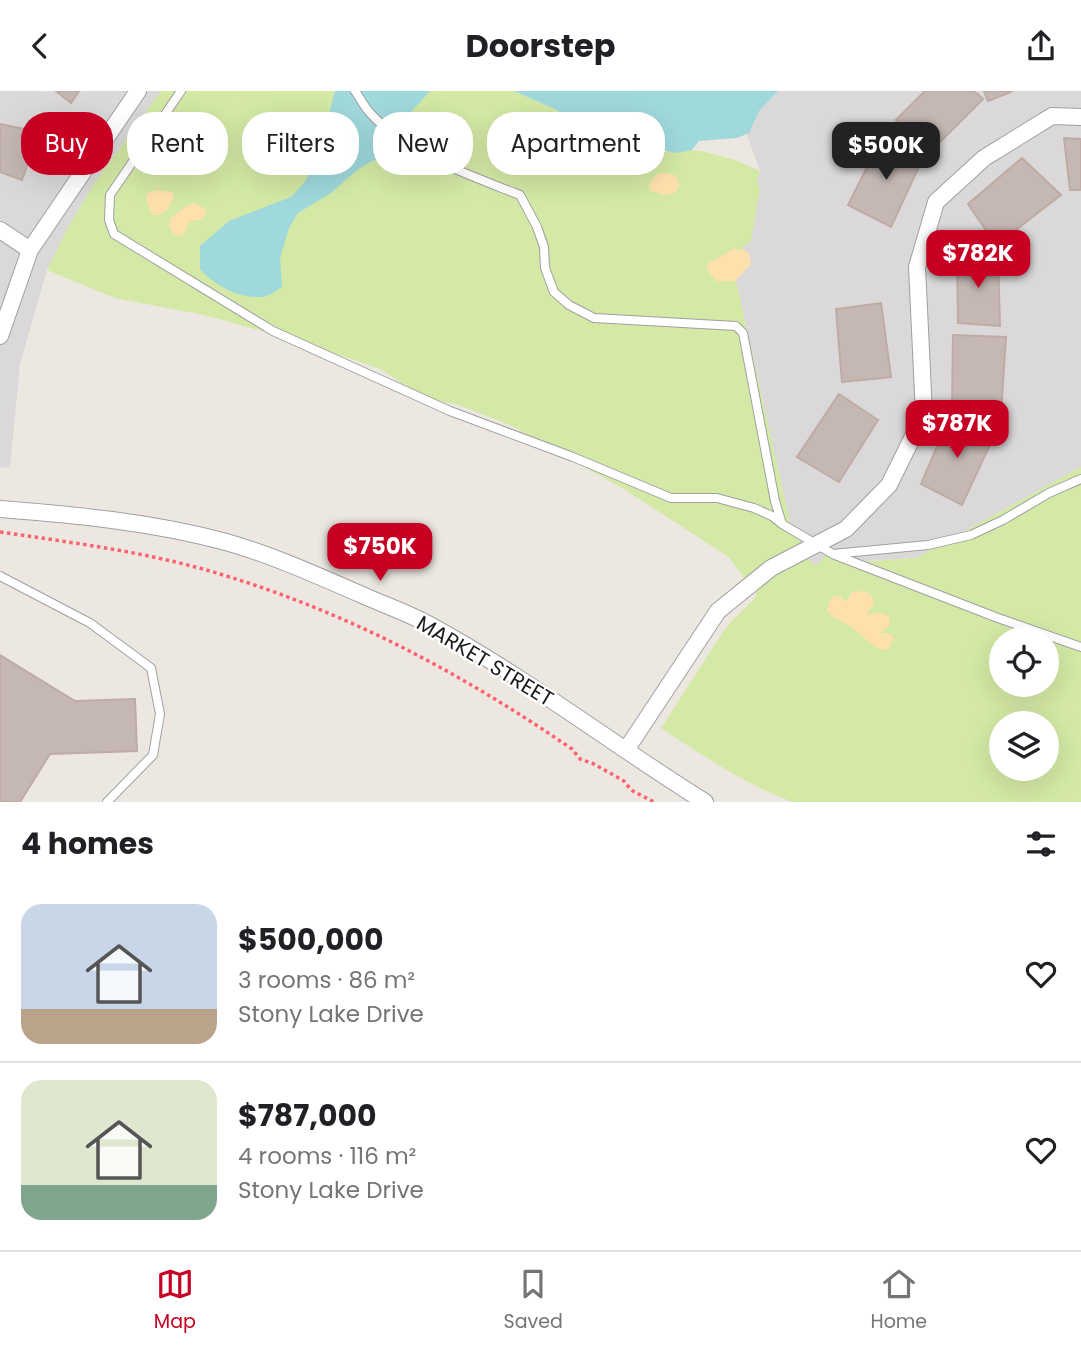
<!DOCTYPE html>
<html lang="en">
<head>
<meta charset="utf-8">
<style>
	:root { --surface:#fff; --page:#f2f2f2; --text:#202124; --muted:#757577; --line:#e0e0e0; --accent:#c70023 }
	body { margin:0; font-family:Poppins,sans-serif; background:var(--page); color:var(--text); height:100vh; display:flex; flex-direction:column; font-size:26px; white-space:nowrap }
	* { box-sizing:border-box; margin:0 }
	p { font-size:23px; color:var(--muted) }
	.icon { flex:none; width:38px; height:38px; fill:none; stroke:currentColor; stroke-width:2; stroke-linecap:round; stroke-linejoin:round }
	.map { position:relative; height:711px; overflow:hidden }
	.details { display:flex; flex-direction:column; background:var(--surface); flex:1 }
	.details>* { flex:none }
	.hud { position:absolute; left:21px; top:21px; width:700px; height:63px; display:flex; gap:14px }
	.controls { position:absolute; left:989px; top:536px; display:grid; gap:14px }
	.controls a { display:grid; place-items:center; width:70px; height:70px; border-radius:50%; background:var(--surface); box-shadow:0 7px 28px #0002; font-size:35px }
	.price { position:absolute; translate:-50% -60px; padding:0 16px; border-radius:14px; background:var(--accent); color:#fff; font-size:23px; line-height:46px; filter:drop-shadow(0 2px 4px #0008) }
	.price::after { content:''; position:absolute; left:50%; top:42px; width:21px; height:16px; margin-left:-10px; background:inherit; clip-path:polygon(0 0,100% 0,50% 100%) }
	.price.selected { background:#222; color:#fff }
	ul { padding:0; list-style:none }
	li { display:flex; align-items:center; gap:21px; height:175px; padding:0 21px }
	li+li { border-top:2px solid var(--line) }
	li span { display:grid; place-items:center; flex:none; width:196px; height:140px; border-radius:21px; color:#555 }
	li>.icon { margin-inline-start:auto }
	span .icon { width:84px; height:84px; fill:#fffc; stroke-width:1 }
	li b { font-size:30px }
	h2 { display:flex; justify-content:space-between; align-items:center; height:84px; padding:0 21px; font-size:30px }
	.pill { padding:0 24px; border-radius:28px; background:var(--surface); box-shadow:0 7px 28px #0002; font-size:24px; line-height:63px }
	.pill.selected { background:var(--accent); color:#fff }
	header { display:flex; justify-content:space-between; align-items:center; height:91px; padding:0 21px; background:var(--surface); font-size:32px; font-weight:700 }
	.dock { display:flex; justify-content:space-around; align-items:center; height:98px; border-top:2px solid var(--line); background:var(--surface); font-size:19px; color:var(--muted) }
	.dock a { display:grid; justify-items:center; gap:4px }
	.dock .selected { color:var(--accent) }
	.map>svg:first-child { display:block }
	.residential { fill:#dad8d9 }
	.grass { fill:#d3e9a5; fill-rule:evenodd }
	.sand { fill:#ffe0ad }
	.water { fill:#a0d9dc }
	.building { fill:#c5b8b4; stroke:#bfaba3; stroke-width:2 }
	.lines { fill:none; stroke-linecap:round; stroke-linejoin:round }
	.service-casing { stroke:#a0a0a0; stroke-width:10 }
	.minor-casing { stroke:#a0a0a0; stroke-width:18 }
	.path { stroke:#fc636e; stroke-width:3.5; stroke-dasharray:3.5 3.5; stroke-linecap:butt }
	.service { stroke:#fff; stroke-width:8 }
	.minor { stroke:#fff; stroke-width:16 }
	.labels { text-anchor:middle; stroke-width:5; stroke-linejoin:round; paint-order:stroke }
	.street-label { font-size:21px; fill:#1c1c1c; stroke:#fff }
</style>
</head>
<body>
<header><svg class="icon" aria-label="back" viewBox="0 0 24 24"><path d="M15 5l-7 7 7 7"/></svg>Doorstep<svg class="icon" aria-label="share" viewBox="0 0 24 24"><path d="M12 15V3M7 8l5-5 5 5M5 13v7h14v-7"/></svg></header>
<div class="map">
<svg width="1081" height="711" viewBox="0 0 1081 711">
	<rect width="100%" height="100%" fill="#ede7e1"/>
	<path class="residential" d="M0 0H161L94 93 68 136 47 179 20 273 10 376 0 377Z
		M731 0H1081V376L916 467 812 473 790 432 735 185 760 80Z"/>
	<path class="grass" d="M161 0H514L557 19 569 30 590 42 620 47 644 56 666 61 692 59 706 61 735 69 760 80 757 91 760 97 751 150 742 157 735 185 790 431 812 473H818L827 463 842 472 916 467 1081 376V711H793C745 694 704 665 661 637L719 547 729 533 757 505 729 466 625 399 512 335 459 314 424 307 382 279 358 270 281 245 204 224 115 207 47 179 68 136 94 93ZM1001 548H1046V593H1001ZM1001 632H1046V677H1001Z"/>
	<path class="sand" d="M659 82H668L676 85 679 94 675 102 666 104 651 100 649 94 655 85Z
		M159 99 172 101 174 105C169 116 165 125 152 124L146 107 149 101Z
		M193 112 206 118 204 127 189 131 187 138 181 145 174 144 169 136 170 128 188 114Z
		M733 158 744 159 749 162 751 173 735 190H716L707 179 709 172Z
		M861 500 870 503 874 512 866 525 876 521 889 525 890 534 880 542 890 543 894 547 888 559C870 558 868 548 855 539 846 531 835 529 827 520 829 511 829 505 840 505L846 511 852 501Z"/>
	<path class="water" d="M335 0H430C413 20 399 28 405 56L396 63 372 70 356 80 331 102 298 122 289 137 280 167 282 196C276 200 268 206 261 206 238 207 215 195 200 178V155L229 130 291 106 304 92 318 66Z
		M514 0H778L759 20 749 42 737 47 699 50 692 59 676 62 644 56 620 47 590 42 569 30 557 19Z"/>
	<path class="building" d="M56 0H79L71 12Z
		M925 0H974L983 8 933 58 896 29Z
		M984 0H1013L988 10Z
		M0 33 39 41 22 89 0 81Z
		M882 46 924 65 891 136 848 114Z
		M1064 47 1081 48V99H1070Z
		M1022 67 1061 104 996 154 968 113Z
		M957 164H998L1000 235 958 232Z
		M881 212 891 286 842 291 836 218Z
		M953 244 1006 246 1001 322 952 315Z
		M839 303 878 329 839 391 797 366Z
		M949 327 995 343 962 414 921 393Z
		M0 564 75 610 135 608 137 660 50 663 20 711H0Z"/>
	<g class="lines">
		<defs>
			<path id="service" d="M181 0 110 104 109 129 114 143 273 240 450 320 573 366 671 407H717L754 417 772 425 782 433
				M355 0C360 7 365 17 371 23 409 64 469 84 520 104L537 136 544 156 545 177 554 201 569 214 594 227 736 235 743 242 775 410 782 433 833 463 928 454 971 444 1003 429 1049 402 1081 388
				M835 464 998 527 1081 556
				M0 485 90 532 151 577 160 623 153 664 107 711"/>
			<path id="minor" d="M0 139 30 159
				M0 245 30 159 138 0
				M0 418C76 424 152 431 226 451 272 464 316 484 360 503 382 513 406 521 428 533 524 585 612 653 705 711
				M626 659 718 520 771 477 846 438 889 394 924 323 917 176 936 111 984 67 1052 25 1081 26"/>
		</defs>
		<use href="#service" class="service-casing"/>
		<use href="#minor" class="minor-casing"/>
		<path class="path" d="M0 441C74 452 148 461 220 483 349 522 461 582 572 658L580 668 594 673 624 690 631 699 654 711"/>
		<use href="#service" class="service"/>
		<use href="#minor" class="minor"/>
	</g>
	<g class="labels">
		<g class="street-label">
			<text transform="translate(485 570) rotate(31)" y="7">MARKET STREET</text>
		</g>
	</g>
</svg>
<div class="controls">
<a><svg class="icon" aria-label="locate" viewBox="0 0 24 24"><circle cx="12" cy="12" r="6"/><path d="M12 2v4M12 18v4M2 12h4M18 12h4"/></svg></a>
<a><svg class="icon" aria-label="layers" viewBox="0 0 24 24"><path d="M12 4l9 5-9 5-9-5zM3 14l9 5 9-5"/></svg></a>
</div>
<b class="price selected" style="left:886px;top:91px">$500K</b>
<b class="price" style="left:978px;top:199px">$782K</b>
<b class="price" style="left:957px;top:369px">$787K</b>
<b class="price" style="left:380px;top:492px">$750K</b>
<div class="hud">
<a class="pill selected">Buy</a>
<a class="pill">Rent</a>
<a class="pill">Filters</a>
<a class="pill">New</a>
<a class="pill">Apartment</a>
</div>
</div>
<section class="details">
<h2>4 homes<svg class="icon" aria-label="filters" viewBox="0 0 24 24"><path d="M4 7h16M4 17h16"/><circle cx="9" cy="7" r="2"/><circle cx="15" cy="17" r="2"/></svg></h2>
<ul>
<li><span style="background:linear-gradient(#c9d6e8 75%,#b9a48a 0)"><svg class="icon" aria-label="home" viewBox="0 0 24 24"><path d="M3 11l9-7 9 7M6 9v11h12V9"/></svg></span><div><b>$500,000</b><p>3 rooms · 86 m²</p><p>Stony Lake Drive</p></div><svg class="icon" aria-label="heart" viewBox="0 0 24 24"><path d="M12 20l-8-8c-3-5 5-10 8-4 3-6 11-1 8 4z"/></svg></li>
<li><span style="background:linear-gradient(#dfe7d0 75%,#7fa58c 0)"><svg class="icon" aria-label="home" viewBox="0 0 24 24"><path d="M3 11l9-7 9 7M6 9v11h12V9"/></svg></span><div><b>$787,000</b><p>4 rooms · 116 m²</p><p>Stony Lake Drive</p></div><svg class="icon" aria-label="heart" viewBox="0 0 24 24"><path d="M12 20l-8-8c-3-5 5-10 8-4 3-6 11-1 8 4z"/></svg></li>
</ul>
</section>
<nav class="dock">
<a class="selected"><svg class="icon" aria-label="map" viewBox="0 0 24 24"><path d="M3 6l6-2 6 2 6-2v14l-6 2-6-2-6 2zM9 4v14M15 6v14"/></svg>Map</a>
<a><svg class="icon" aria-label="saved" viewBox="0 0 24 24"><path d="M7 4h10v16l-5-4-5 4z"/></svg>Saved</a>
<a><svg class="icon" aria-label="home" viewBox="0 0 24 24"><path d="M3 11l9-7 9 7M6 9v11h12V9"/></svg>Home</a>
</nav>
</body>
</html>
